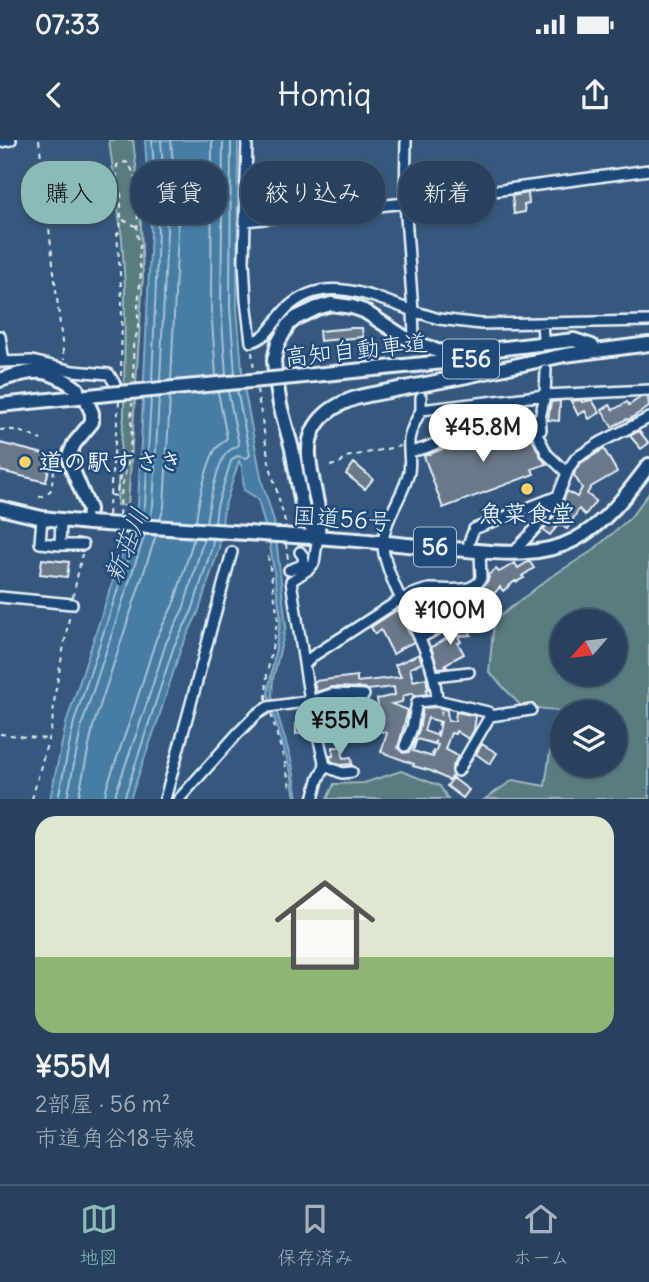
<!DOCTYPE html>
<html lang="ja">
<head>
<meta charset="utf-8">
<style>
	:root { --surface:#28425e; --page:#344d67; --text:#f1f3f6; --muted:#a5b0bc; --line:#445b73; --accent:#8bbbb9 }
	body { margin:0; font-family:Delius,"Klee One",sans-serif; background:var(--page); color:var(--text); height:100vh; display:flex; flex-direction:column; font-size:26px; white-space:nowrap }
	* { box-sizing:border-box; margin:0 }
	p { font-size:23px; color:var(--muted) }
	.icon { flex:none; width:38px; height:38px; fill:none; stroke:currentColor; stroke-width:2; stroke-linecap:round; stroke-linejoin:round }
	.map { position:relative; height:659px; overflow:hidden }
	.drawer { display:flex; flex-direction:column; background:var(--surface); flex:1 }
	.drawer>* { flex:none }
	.banner { position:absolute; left:21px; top:21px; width:607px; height:63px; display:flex; gap:14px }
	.needle { width:46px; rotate:242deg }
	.controls { position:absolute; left:550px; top:469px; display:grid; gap:14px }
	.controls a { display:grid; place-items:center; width:77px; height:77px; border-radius:50%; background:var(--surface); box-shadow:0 2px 5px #0004,0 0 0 2px var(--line); font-size:35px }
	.price { position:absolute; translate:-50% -60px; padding:0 16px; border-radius:24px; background:#fff; color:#222; font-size:23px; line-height:46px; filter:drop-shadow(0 2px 4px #0008) }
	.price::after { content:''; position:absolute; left:50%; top:42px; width:21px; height:16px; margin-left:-10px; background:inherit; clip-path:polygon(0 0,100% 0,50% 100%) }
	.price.current { background:var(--accent); color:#111 }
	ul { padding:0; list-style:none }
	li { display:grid; align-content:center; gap:14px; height:371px; padding:0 35px }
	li+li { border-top:2px solid var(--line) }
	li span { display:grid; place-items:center; height:217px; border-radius:21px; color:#555 }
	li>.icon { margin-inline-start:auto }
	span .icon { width:126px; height:126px; fill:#fffc; stroke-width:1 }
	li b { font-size:30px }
	.tag { padding:0 24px; border-radius:28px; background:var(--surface); box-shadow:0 2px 5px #0004,0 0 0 2px var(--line); font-size:24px; line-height:63px }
	.tag.current { background:var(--accent); color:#111 }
	.status { display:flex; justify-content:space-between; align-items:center; height:49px; padding:0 35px; background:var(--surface); direction:ltr }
	.status svg { height:19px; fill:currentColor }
	header { display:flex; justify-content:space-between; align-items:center; height:91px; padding:0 35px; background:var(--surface); font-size:32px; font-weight:600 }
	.tab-bar { display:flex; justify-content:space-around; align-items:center; height:98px; border-top:2px solid var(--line); background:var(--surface); font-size:19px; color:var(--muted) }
	.tab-bar a { display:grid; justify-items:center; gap:4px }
	.tab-bar .current { color:var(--accent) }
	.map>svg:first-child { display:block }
	.green { fill:#5a7c81; stroke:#a1b6bc; stroke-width:2; fill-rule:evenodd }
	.water { fill:#467ca3; stroke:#87abc5; stroke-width:2 }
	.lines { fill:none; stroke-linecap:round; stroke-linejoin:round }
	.shore { stroke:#a7c2d6; stroke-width:2 }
	.building { fill:#6a7989; stroke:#e8f1f8; stroke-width:2; fill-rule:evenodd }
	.minor-tunnel { stroke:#516f90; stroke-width:9; stroke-dasharray:9 4.5; stroke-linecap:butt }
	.minor-casing { stroke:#e8f1f8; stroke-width:14 }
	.highway-casing { stroke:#e8f1f8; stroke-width:18 }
	.path { stroke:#e8f1f8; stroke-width:2; stroke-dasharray:5 5; stroke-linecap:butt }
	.minor { stroke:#1f4a7a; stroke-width:9 }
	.highway { stroke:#1f4a7a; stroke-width:12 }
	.highway-bridge-casing { stroke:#e8f1f8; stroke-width:18; stroke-linecap:butt }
	.highway-bridge { stroke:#1f4a7a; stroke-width:12 }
	.poi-dot { fill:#ffd166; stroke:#1f4a7a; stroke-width:2.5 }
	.labels { text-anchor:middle; stroke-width:5; stroke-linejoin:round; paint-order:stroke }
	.shield { fill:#1f4a7a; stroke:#acbfd2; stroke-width:2 }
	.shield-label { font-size:23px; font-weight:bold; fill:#e8f1f8 }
	.street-label { font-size:24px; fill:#e8f1f8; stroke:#1f4a7a }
	.poi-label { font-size:24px; font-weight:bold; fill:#e8f1f8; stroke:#1f4a7a; text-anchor:start }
	.water-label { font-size:26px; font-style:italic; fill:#d0dfeb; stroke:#1f4a7a }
</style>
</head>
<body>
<div class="status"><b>07:33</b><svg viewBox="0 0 49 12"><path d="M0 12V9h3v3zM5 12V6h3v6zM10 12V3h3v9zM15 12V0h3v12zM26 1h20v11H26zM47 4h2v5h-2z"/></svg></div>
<header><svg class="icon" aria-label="back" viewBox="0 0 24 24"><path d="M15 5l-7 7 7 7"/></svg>Homiq<svg class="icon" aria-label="share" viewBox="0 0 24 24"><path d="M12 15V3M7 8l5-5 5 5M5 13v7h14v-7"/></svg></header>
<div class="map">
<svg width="649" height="659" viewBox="0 0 649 659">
	<rect width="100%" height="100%" fill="#36587e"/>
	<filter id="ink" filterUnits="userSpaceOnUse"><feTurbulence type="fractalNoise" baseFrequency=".0143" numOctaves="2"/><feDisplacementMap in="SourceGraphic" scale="14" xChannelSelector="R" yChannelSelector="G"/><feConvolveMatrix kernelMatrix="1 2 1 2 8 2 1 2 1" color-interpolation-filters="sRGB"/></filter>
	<g filter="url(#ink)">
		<path class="green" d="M109 0H133L140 60 143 137 128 366 117 365 119 322 124 276 125 147 122 99Z
			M649 353V659H485L513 640 545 646 551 605 562 571 521 566 489 532 494 481 549 438 592 411 630 378ZM562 481H614V534H562ZM562 572H614V625H562Z
			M401 631 440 646 448 659H327L334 644 364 643Z"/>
		<path class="water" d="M145 0H238L237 167 243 242 262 342 274 381 286 486 273 539 272 556 292 623 298 659H295L291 632 272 570 268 553 281 478 270 405 258 359 244 350 242 327 239 321 224 368 219 408 198 473 181 508 158 580 130 659H50L67 580 138 365 151 91Z"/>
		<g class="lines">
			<path class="shore" d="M212 0 211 168 216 236
				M223 0 221 167 226 235
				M231 0 230 167 235 234
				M171 240 178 90 171 0
				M160 241 167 91 161 0
				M152 242 158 91 152 0
				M141 378 145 365 151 258
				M150 379 153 366 159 257
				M160 380 164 367 170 256
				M196 382C198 363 206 326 215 310 218 306 223 302 227 298L218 252
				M206 383C208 368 217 326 225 315 228 310 234 308 239 305L228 251
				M215 383 217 366 231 321 237 316 247 318 250 315 237 250
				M58 659 74 582 136 394
				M67 659 82 584 145 394
				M78 659 93 587 156 395
				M105 659 106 649 133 572 156 499 174 463 194 398
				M115 659 116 652 143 575 166 503 184 467 204 398
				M124 659 174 506 192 471 212 407 213 399"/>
		</g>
		<path class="building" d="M528 53 529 64 524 65 525 72 514 74 512 56Z
			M352 188H362L363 197 320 201 319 191Z
			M641 257H648L649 267 628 280 627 279 612 287 602 270 610 265 613 270 627 262 629 265Z
			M581 260 582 262 592 260 600 273 589 279 585 271 578 275 571 261Z
			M560 261 559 281 548 280 551 262Z
			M508 284 519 285 521 291 529 288 532 299 541 317 546 324 532 329 534 334 443 368 424 316Z
			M639 291 649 303 641 309 630 296Z
			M0 303 52 316 46 342 0 331Z
			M604 309 617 332 591 347 587 354 596 361 585 375 579 369 567 389 559 384 550 395 543 390 561 367 567 351 577 357 582 348 574 335 575 331 581 323Z
			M354 323 373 339 365 349 346 334Z
			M42 419 69 422 67 437 40 434Z
			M529 421 534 428 522 436 524 438 516 442 515 441 503 451 500 447 487 461 477 452 487 442 489 438 488 435 496 429 499 432 515 423 518 428Z
			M470 455 471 468H459V474L444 479 423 488 410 463 431 456 433 466 450 461V457Z
			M397 470 414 502 399 509 400 510 393 514 381 490 375 494 371 487Z
			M478 485V488L470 489 471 495 458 496 461 502 458 503 464 514 445 524 447 527 438 528 431 507 446 499 444 493Z
			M419 514 422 523 410 528 413 541 426 538 428 549 426 550 427 554 413 556V553L403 556 402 562 392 564 408 570 398 608 403 613 409 612 411 609 419 590 423 568 437 567 447 570 448 581H455L456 572 476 576 474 590 469 599 456 591 455 594 451 593 445 609 458 616 452 628 453 635 450 641 431 631 413 626 414 624 381 612 387 593 375 590 371 582 373 574 379 575 377 559 395 555 394 547 368 550 364 548 332 547 316 552 314 541 357 536V542L401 537 395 525ZM428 578 441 582 438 596 424 591ZM417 599 438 605 433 617 413 611Z
			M336 563 340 580 326 583 322 566Z
			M308 583V593L296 594V584Z
			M482 604 497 613 490 624 476 614Z
			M333 607H342L343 618 351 617 352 624 340 625 331 621 330 616H333Z
			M453 638 469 650 463 658 447 646Z"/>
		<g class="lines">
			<path class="minor-tunnel" d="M414 199 420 248"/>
			<defs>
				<path id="minor" d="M247 0 244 121 246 160 251 202C269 197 273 182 286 169 324 132 371 156 413 171L405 63 406 0
					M0 2 11 0
					M245 81 405 63 649 30
					M542 183 543 197
					M0 196 4 222
					M414 197 413 171 439 179 481 184 649 181
					M0 222 32 221 73 231 109 234 115 244
					M421 257V270L545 255 649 250
					M421 270C417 279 410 290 409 300 408 311 411 321 409 332 403 359 378 385 384 414 396 465 434 506 437 560
					M541 290 540 278 545 255 546 230
					M410 312 425 308 495 279 503 277 534 279 538 296 547 314 567 333
					M42 378 40 403 60 405 61 381
					M60 405H83
					M468 410 469 402 474 389 558 356
					M515 412 520 405 536 388 555 363 569 328 576 318 601 302 649 278
					M289 430 300 426 304 421 303 416 300 412
					M0 457 72 464
					M420 498C440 487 451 481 474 479
					M305 524 313 516 401 459C410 455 419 451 429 449 445 448 474 455 481 438L480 411
					M434 536 469 532
					M490 576 531 570
					M405 606 412 588 417 562 437 560 488 572 490 576 458 631
					M325 626 342 633 352 632
					M165 659 232 412
					M179 659 238 593 257 574 268 567 310 561 332 554 364 555
					M313 659 318 640 325 626 310 561 291 441 309 429 314 423 318 396"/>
				<path id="highway" d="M294 237 474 219
					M0 240C33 229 48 226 77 249
					M0 265 108 254
					M0 368 42 378 89 383
					M88 383 89 369 72 328 69 316 74 304 92 282V273L88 264
					M278 395C309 397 338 398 369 401 397 404 425 407 454 409 492 412 538 419 574 400 605 384 628 353 649 325
					M318 396 304 376 292 309 280 265 275 233 274 220 278 203 288 185 296 178 317 168 331 164 352 167 364 171 404 197 437 211 470 212 574 200 592 206
					M318 396C318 389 319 381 319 374 316 354 310 335 309 315 307 279 337 261 368 255L462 237 565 215 649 204"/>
			</defs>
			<use href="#minor" class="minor-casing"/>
			<use href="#highway" class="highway-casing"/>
			<path class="path" d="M39 0 64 220
				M123 80 137 87
				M252 212 254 231
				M121 236 122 160 117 94 120 92C121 81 121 69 121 58 122 53 120 53 119 48 117 40 116 32 117 25L126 22 129 24 133 32 136 42 132 57 138 71 137 94 140 105 139 120 141 131 138 166V189L133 207 134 240
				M257 250 269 322 286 385
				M0 290C15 288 28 294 41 300
				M330 326 341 323 346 317 401 306
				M111 355 116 356 120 337H124
				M39 357 44 356 51 350 54 330 49 329
				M108 375 119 262
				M119 375 122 346 129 319 132 287 131 281 132 263
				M286 404 288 420
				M73 457 82 414
				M266 559 267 534 278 478 268 416
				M271 574 285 623 290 647
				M0 594 46 599
				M432 615 442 570
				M32 659 52 585 55 554 70 473"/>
			<use href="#minor" class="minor"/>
			<use href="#highway" class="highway"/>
			<defs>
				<path id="highway-bridge" d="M108 254 294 237
					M89 383 278 395"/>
			</defs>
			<use href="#highway-bridge" class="highway-bridge-casing"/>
			<use href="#highway-bridge" class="highway-bridge"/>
		</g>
	</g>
	<g class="poi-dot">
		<circle cx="25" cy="322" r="7"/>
		<circle cx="527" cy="349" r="7"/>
	</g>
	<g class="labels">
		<g class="shield">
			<rect x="443" y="199.5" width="56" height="39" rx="5"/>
			<rect x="414" y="387.5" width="42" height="39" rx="5"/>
		</g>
		<g class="shield-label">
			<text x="471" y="227">E56</text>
			<text x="435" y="415">56</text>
		</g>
		<g class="street-label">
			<text transform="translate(356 210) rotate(-6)" y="8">高知自動車道</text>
			<text transform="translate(342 379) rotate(4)" y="8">国道56号</text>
		</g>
		<g class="poi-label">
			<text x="39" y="330">道の駅すさき</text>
			<text x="527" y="382" text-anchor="middle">魚菜食堂</text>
		</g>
		<g class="water-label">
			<text transform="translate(126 405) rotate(-68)" y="9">新荘川</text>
		</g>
	</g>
</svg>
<div class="controls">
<a><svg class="needle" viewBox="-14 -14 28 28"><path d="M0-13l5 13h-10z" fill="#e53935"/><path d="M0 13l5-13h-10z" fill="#a5b0bc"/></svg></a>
<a><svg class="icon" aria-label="layers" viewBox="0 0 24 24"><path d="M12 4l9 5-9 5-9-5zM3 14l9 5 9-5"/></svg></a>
</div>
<b class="price" style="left:483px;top:324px">¥45.8M</b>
<b class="price" style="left:450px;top:507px">¥100M</b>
<b class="price current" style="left:340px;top:617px">¥55M</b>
<div class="banner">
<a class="tag current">購入</a>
<a class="tag">賃貸</a>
<a class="tag">絞り込み</a>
<a class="tag">新着</a>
</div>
</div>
<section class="drawer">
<ul>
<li><span style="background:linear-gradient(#dfe7d0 65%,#8fb573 0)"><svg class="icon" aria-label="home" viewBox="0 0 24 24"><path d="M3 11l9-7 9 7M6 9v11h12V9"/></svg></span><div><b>¥55M</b><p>2部屋 · 56 m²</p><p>市道角谷18号線</p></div></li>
</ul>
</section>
<nav class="tab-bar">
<a class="current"><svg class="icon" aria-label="map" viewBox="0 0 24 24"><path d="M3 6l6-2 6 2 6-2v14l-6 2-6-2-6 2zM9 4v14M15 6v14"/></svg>地図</a>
<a><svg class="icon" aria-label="saved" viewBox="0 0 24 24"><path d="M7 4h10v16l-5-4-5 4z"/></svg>保存済み</a>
<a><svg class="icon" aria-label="home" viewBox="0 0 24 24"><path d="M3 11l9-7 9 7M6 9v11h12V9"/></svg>ホーム</a>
</nav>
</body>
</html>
